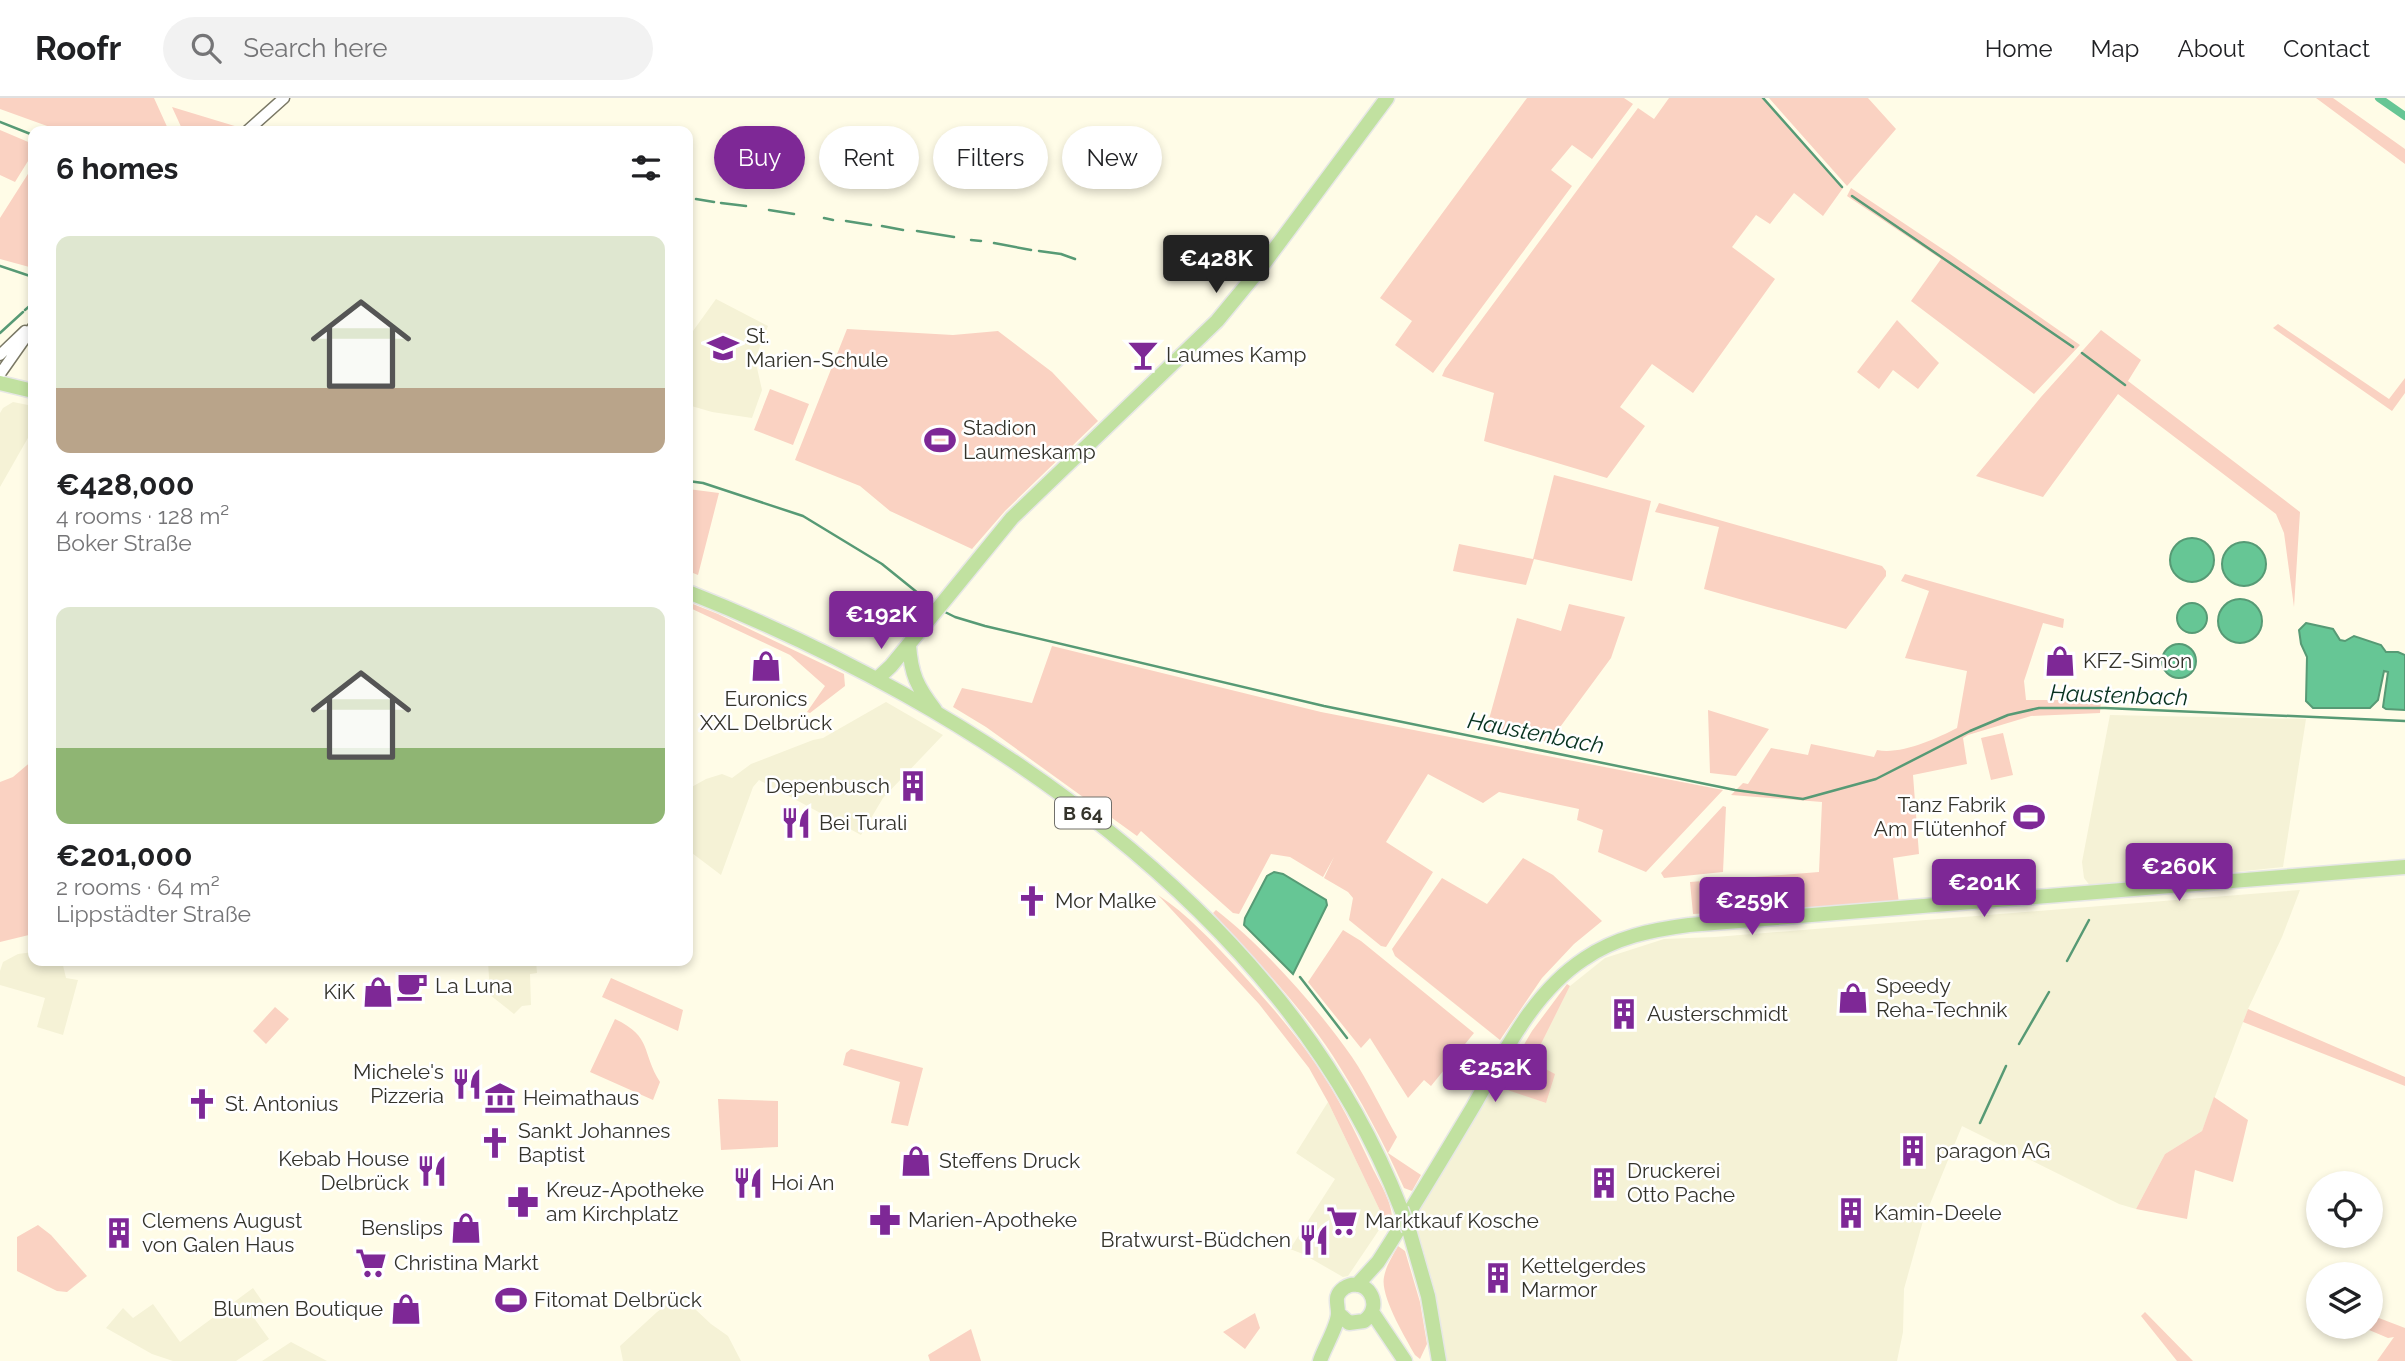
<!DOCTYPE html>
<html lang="en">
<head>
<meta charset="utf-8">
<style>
	:root { --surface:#fff; --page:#f2f2f2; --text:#202124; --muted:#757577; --line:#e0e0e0; --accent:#7e2896 }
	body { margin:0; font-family:Raleway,sans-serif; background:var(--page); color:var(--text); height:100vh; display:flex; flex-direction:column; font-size:26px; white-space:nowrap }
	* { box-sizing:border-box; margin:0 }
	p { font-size:23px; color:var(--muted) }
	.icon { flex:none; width:38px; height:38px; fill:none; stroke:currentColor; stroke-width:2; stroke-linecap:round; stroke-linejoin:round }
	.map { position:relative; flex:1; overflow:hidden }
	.side { position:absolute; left:28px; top:28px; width:665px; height:840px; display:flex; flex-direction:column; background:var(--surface); border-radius:14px; box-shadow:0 4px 10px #0003 }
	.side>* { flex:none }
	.hud { position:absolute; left:714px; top:28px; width:665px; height:63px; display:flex; gap:14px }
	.buttons { position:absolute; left:2306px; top:1073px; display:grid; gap:14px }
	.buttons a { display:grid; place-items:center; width:77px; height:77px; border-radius:50%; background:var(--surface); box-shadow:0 4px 10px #0003; font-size:35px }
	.price { position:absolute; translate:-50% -60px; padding:0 16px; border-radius:7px; background:var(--accent); color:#fff; font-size:23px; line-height:46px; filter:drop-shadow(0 2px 4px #0008) }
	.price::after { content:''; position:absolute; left:50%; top:42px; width:21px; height:16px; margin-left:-10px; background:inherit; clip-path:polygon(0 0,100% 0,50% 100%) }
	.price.current { background:#222; color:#fff }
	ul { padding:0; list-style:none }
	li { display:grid; align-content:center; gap:14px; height:371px; padding:0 28px }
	li span { display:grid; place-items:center; height:217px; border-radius:14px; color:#555 }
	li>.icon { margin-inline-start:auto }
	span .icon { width:126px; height:126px; fill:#fffc; stroke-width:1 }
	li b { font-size:30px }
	h2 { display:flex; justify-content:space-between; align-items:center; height:84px; padding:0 28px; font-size:30px }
	.tag { padding:0 24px; border-radius:32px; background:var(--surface); box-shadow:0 4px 10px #0003; font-size:24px; line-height:63px }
	.tag.current { background:var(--accent); color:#fff }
	header { display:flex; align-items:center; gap:42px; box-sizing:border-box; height:98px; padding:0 35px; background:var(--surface); border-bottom:2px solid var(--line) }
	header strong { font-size:33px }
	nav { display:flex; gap:38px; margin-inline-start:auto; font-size:24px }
	.search { width:490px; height:63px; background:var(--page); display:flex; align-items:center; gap:18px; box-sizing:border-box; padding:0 24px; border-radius:38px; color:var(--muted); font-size:26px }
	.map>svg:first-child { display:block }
	.built { fill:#f5f2d6 }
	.green { fill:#fad2c2 }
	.water { fill:#66c695; stroke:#579a75; stroke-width:2 }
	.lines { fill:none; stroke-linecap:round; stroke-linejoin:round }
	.stream { stroke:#579a75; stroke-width:2.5 }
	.canal { stroke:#66c695; stroke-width:8 }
	.minor-casing { stroke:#7a7865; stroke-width:13 }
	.major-casing { stroke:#e7e7e6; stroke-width:17 }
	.minor { stroke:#fff; stroke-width:10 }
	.major { stroke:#c1e1a0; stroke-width:14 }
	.major-bridge-casing { stroke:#e7e7e6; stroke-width:17; stroke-linecap:butt }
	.major-bridge { stroke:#c1e1a0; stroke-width:14 }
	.labels { text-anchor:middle; stroke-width:5; stroke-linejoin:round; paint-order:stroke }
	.shield { fill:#fff; stroke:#71706b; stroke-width:2 }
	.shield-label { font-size:19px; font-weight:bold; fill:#34332b }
	.poi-label { font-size:21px; fill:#34332b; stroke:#fff; text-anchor:start }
	.water-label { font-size:23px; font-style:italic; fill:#083320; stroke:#fff }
</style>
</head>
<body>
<header>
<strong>Roofr</strong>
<div class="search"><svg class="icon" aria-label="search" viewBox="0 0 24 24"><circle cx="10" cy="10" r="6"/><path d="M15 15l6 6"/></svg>Search here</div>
<nav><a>Home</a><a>Map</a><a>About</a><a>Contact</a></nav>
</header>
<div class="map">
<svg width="2405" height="1263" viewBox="0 0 2405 1263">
	<rect width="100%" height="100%" fill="#fffce7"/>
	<path class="built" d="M716 201 768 228 755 261 762 292 752 320 712 314 688 307V240Z
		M13 304 33 308V331L0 389V315L3 310Z
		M886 604 943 637 883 700 861 737 759 682 753 689 721 777 688 752V691L706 681 722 676 732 680 751 666 813 642 823 640Z
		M2110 617 2306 621 2283 769 2091 789 2084 780 2082 764Z
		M2300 792 2282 839 2248 911 2202 1033 2165 1056 2136 1111 2119 1106 1962 1028 1923 1123 1904 1191 1903 1234 1897 1263H1447L1424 1154 1412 1119 1493 985 1546 1005 1532 964 1570 888 1605 860 1664 841 1715 839Z
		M33 854V863H62L66 880 78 882 63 937 37 929 45 900 0 887V873L3 864 18 856Z
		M488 863H536L537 875 530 876 531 907 522 908 514 916 490 897Z
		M1328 1004 1385 1123 1348 1178 1343 1179 1303 1156 1290 1151 1335 1081 1296 1055Z
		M253 1190 267 1210 254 1220 269 1241 236 1263H173L152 1256 106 1230 123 1210 133 1220 153 1206 180 1244Z
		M680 1197 711 1226 728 1238 741 1263H623L620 1248 657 1214Z
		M291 1244 327 1263H262Z"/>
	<path class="green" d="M0 0H154L169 33H61L0 11Z
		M1527 0H1624L1633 6 1592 61 1572 47 1551 72 1572 88 1433 275 1395 247 1412 223 1380 200Z
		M1669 0H1763L1843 90 1823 118 1794 95 1770 126 1756 117 1732 149 1775 181 1693 295 1652 266 1620 309 1645 328 1607 380 1484 343 1494 295 1442 278 1445 271 1638 10 1654 21Z
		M1769 0H1868L1896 31 1847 88Z
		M2316 0H2333L2405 51V66Z
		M172 9 238 29 233 33H183Z
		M0 32 33 46V55L15 84 0 77Z
		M33 68V170L0 161V120Z
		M1851 90 1950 156 2080 247 2034 296 1911 203 1941 161 1847 98Z
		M1897 222 1939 265 1918 291 1893 272 1879 291 1857 274Z
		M2278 226 2389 301 2405 280V295L2392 313 2273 230Z
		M847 231 953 237 998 233 1052 274 1098 323 1005 413 972 451 890 413 860 388 795 362Z
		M2101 232 2141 262 2128 283 2300 414 2294 509 2284 435 2276 416 2118 296 2043 399 1976 378 2041 299Z
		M770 291 809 306 793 347 754 332Z
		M1554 377 1651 403 1632 483 1534 461 1526 487 1453 473 1459 446 1533 461Z
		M688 391 719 395 698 477 688 473Z
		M1659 405 1882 468 1886 473V478L1846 531 1704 491 1719 429 1655 414Z
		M1905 476 2064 521 2063 530 2043 525 2024 583 2026 602H2101L2100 615 2031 618 1968 637 1963 640 1967 666 1913 677 1919 756 1893 760 1899 805 1693 816 1690 784 1819 774 1822 704 1731 697 1743 685 1748 686 1771 650 1808 657 1811 646 1874 659 1877 652C1900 657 1936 641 1957 630L1967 573 1905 560 1929 493 1901 483Z
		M688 504 718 516 844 576 845 588 810 615 807 614 825 588 790 557 688 509Z
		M1569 506 1625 519 1611 560 1549 644 1486 632 1517 520 1561 533Z
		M1052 548 1321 614 1723 692 1646 774 1598 754 1603 732 1577 722 1579 711 1499 694 1483 705 1428 676 1386 744 1433 774 1386 849 1381 848 1349 822 1353 800 1348 794 1324 780 1334 759 1323 779 1290 759 1271 756 1239 816 1233 815 1141 733 1137 738 986 629 953 609 962 590 1032 605Z
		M1708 612 1769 631 1736 678 1710 675Z
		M2003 635 2013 677 1991 682 1981 640Z
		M33 662V836L0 844V684L13 679Z
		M1723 708 1726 709 1723 774 1664 780 1661 775Z
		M1523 760 1553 777 1602 823 1574 846 1542 880 1500 942 1395 858 1392 851 1442 780 1487 806Z
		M1158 797C1187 816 1212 843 1236 869 1264 900 1292 931 1315 965 1338 998 1355 1033 1372 1069 1378 1081 1396 1111 1391 1123H1385L1328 1004 1309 970 1259 906Z
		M1216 812C1264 849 1317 909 1352 959 1369 984 1382 1013 1397 1039L1388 1055 1421 1077 1412 1093 1404 1090C1384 1045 1360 1000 1333 958 1299 906 1255 861 1213 815Z
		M1343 832 1361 843 1474 935 1431 988 1424 982 1408 1000 1370 940 1361 950 1308 884Z
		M611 880 683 912 678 933 602 899Z
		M1567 886 1570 888 1532 964 1555 976 1546 1005 1499 989 1532 933Z
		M275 909 289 921 266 946 253 933Z
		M2248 911 2405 979V988L2243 924Z
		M615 921C653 939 641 954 660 984L653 1002 590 974Z
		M851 951 923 970 908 1028 891 1025 900 984 843 967 846 955Z
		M2214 999 2248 1022 2233 1084 2195 1072 2187 1121 2136 1111 2165 1056 2202 1033Z
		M718 1001 778 1003V1049L721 1052Z
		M38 1127 51 1137 87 1178 67 1194 57 1193 17 1173V1139Z
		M1398 1148 1405 1153 1420 1204 1427 1246 1420 1261 1415 1257C1405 1239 1380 1198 1384 1179 1386 1168 1393 1157 1398 1148Z
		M2145 1214 2193 1263H2177L2141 1218Z
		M1255 1215 1260 1230 1245 1251 1223 1234Z
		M2371 1217 2405 1230V1263H2377L2394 1239 2388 1240 2362 1229 2371 1228Z
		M971 1231 981 1263H930L928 1257Z"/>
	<path class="water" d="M2170 462a22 22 0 1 1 44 0a22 22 0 1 1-44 0Z
		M2222 466a22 22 0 1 1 44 0a22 22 0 1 1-44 0Z
		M2218 523a22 22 0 1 1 44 0a22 22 0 1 1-44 0Z
		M2177 520a15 15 0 1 1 30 0a15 15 0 1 1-30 0Z
		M2306 525 2333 531 2340 542 2345 543 2354 538 2381 547 2386 554H2398L2405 557V612L2386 611 2383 609 2388 574 2384 573 2378 602 2370 610H2313L2306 603 2307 559 2301 546 2299 532Z
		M2162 563a17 17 0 1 1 34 0a17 17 0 1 1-34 0Z
		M1274 774 1283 776 1326 802 1327 807 1293 876 1244 827 1245 820 1267 778Z"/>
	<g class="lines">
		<path class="stream" d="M1763 0 1842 89
			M0 24 33 37
			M1852 98 2073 249
			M696 101 714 104
			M721 105 746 108
			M769 112 794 116
			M824 120 833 122
			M846 123 871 127
			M882 128 903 132
			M917 133 954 139
			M971 142 981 143
			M994 145 1031 152
			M1039 153 1061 156 1075 161
			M0 168 33 179
			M25 212 33 205
			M0 235 23 214
			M2082 255 2125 287
			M688 383 703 385 803 418 882 466 934 508
			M943 513 955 519 985 528 1324 608 1735 692 1803 701 1876 681 1970 633 2008 617 2039 610H2105L2405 623
			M2067 863 2089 822
			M1300 879 1347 940
			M2019 946 2049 894
			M1980 1025 2006 968"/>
		<path class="canal" d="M2379 0 2405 18"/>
		<defs>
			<path id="minor" d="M247 33 284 0
				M0 257 25 233
				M0 276 33 229"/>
			<path id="major" d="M0 285 33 293
				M688 494C974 607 1286 813 1401 1111
				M909 547C911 576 917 589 935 612
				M877 581 891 568 1012 420 1217 223 1259 172 1387 0
				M1409 1132 1428 1198 1439 1263
				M1357 1187 1378 1164C1411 1113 1442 1061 1473 1009 1503 957 1532 895 1584 861 1616 839 1651 832 1689 827L2405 769
				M1372 1214 1405 1263
				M1320 1263C1324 1250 1338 1228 1338 1215 1338 1205 1333 1198 1344 1190 1365 1176 1386 1207 1364 1223L1349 1225 1338 1215"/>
		</defs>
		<use href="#minor" class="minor-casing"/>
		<use href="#major" class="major-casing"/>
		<use href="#minor" class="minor"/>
		<use href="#major" class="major"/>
		<defs>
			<path id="major-bridge" d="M1401 1111 1409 1132"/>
		</defs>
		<use href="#major-bridge" class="major-bridge-casing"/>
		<use href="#major-bridge" class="major-bridge"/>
	</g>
	<defs>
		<symbol id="school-bare" viewBox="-9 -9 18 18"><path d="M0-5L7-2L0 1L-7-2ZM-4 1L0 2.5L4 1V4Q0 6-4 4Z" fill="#7e2896" stroke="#fff" stroke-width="2.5" paint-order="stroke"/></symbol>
		<symbol id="bar-bare" viewBox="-9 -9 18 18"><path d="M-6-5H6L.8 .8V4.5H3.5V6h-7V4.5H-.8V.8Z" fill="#7e2896" stroke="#fff" stroke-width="2.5" paint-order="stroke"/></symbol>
		<symbol id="stadium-bare" viewBox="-9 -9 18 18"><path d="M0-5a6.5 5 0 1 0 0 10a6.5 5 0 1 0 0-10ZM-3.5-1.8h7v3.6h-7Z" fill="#7e2896" stroke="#fff" stroke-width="2.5" paint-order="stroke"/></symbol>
		<symbol id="shop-bare" viewBox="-9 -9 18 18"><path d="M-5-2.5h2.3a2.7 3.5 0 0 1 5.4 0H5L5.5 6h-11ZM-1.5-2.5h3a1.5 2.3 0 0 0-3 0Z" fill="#7e2896" stroke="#fff" stroke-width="2.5" paint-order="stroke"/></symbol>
		<symbol id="building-bare" viewBox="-9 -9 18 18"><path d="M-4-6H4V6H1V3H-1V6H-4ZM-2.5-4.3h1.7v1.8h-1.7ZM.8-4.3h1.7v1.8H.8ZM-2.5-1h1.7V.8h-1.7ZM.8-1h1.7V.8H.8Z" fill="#7e2896" stroke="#fff" stroke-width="2.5" paint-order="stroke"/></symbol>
		<symbol id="restaurant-bare" viewBox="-9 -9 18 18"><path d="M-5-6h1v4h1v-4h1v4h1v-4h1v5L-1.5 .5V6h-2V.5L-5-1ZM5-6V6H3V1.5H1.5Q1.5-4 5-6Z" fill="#7e2896" stroke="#fff" stroke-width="2.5" paint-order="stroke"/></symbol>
		<symbol id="church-bare" viewBox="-9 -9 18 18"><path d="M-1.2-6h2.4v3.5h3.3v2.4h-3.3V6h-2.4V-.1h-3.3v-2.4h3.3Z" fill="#7e2896" stroke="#fff" stroke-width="2.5" paint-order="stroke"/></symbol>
		<symbol id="cafe-bare" viewBox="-9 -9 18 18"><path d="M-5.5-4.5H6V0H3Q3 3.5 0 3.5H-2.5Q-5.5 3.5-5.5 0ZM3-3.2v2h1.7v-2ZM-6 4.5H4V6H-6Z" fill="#7e2896" stroke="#fff" stroke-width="2.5" paint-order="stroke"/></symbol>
		<symbol id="museum-bare" viewBox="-9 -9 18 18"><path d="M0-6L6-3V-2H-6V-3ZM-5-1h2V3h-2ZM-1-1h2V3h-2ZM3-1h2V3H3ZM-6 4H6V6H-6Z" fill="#7e2896" stroke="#fff" stroke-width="2.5" paint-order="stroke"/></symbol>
		<symbol id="pharmacy-bare" viewBox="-9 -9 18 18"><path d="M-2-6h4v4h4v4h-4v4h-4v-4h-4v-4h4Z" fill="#7e2896" stroke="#fff" stroke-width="2.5" paint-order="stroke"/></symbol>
		<symbol id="supermarket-bare" viewBox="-9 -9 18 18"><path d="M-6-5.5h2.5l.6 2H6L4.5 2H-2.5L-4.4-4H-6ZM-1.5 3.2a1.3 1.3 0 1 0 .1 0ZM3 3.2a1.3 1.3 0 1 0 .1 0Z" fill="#7e2896" stroke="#fff" stroke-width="2.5" paint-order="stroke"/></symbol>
	</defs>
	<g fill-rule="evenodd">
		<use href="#school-bare" x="701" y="228" width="44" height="44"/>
		<use href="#bar-bare" x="1121" y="235" width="44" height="44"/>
		<use href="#stadium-bare" x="918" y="320" width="44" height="44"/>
		<use href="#shop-bare" x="2038" y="541" width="44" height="44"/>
		<use href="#shop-bare" x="744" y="546" width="44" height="44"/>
		<use href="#building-bare" x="891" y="666" width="44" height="44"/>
		<use href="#stadium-bare" x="2007" y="697" width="44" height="44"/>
		<use href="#restaurant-bare" x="774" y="703" width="44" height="44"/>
		<use href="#church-bare" x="1010" y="781" width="44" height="44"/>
		<use href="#cafe-bare" x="390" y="866" width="44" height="44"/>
		<use href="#shop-bare" x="356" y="872" width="44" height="44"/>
		<use href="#shop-bare" x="1831" y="878" width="44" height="44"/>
		<use href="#building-bare" x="1602" y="894" width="44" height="44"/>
		<use href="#restaurant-bare" x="445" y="964" width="44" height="44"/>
		<use href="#museum-bare" x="478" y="978" width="44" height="44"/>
		<use href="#church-bare" x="180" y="984" width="44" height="44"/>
		<use href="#church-bare" x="473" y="1023" width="44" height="44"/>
		<use href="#building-bare" x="1891" y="1031" width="44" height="44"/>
		<use href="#shop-bare" x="894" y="1041" width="44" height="44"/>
		<use href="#restaurant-bare" x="410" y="1051" width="44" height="44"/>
		<use href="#restaurant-bare" x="726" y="1063" width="44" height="44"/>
		<use href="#building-bare" x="1582" y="1063" width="44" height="44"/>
		<use href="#pharmacy-bare" x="501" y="1082" width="44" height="44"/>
		<use href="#building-bare" x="1829" y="1093" width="44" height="44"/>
		<use href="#pharmacy-bare" x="863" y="1100" width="44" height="44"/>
		<use href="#supermarket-bare" x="1320" y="1101" width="44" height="44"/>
		<use href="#shop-bare" x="444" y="1108" width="44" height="44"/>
		<use href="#building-bare" x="97" y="1113" width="44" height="44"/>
		<use href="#restaurant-bare" x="1292" y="1120" width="44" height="44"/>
		<use href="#supermarket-bare" x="349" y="1143" width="44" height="44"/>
		<use href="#building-bare" x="1476" y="1158" width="44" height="44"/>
		<use href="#stadium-bare" x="489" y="1180" width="44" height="44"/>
		<use href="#shop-bare" x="384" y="1189" width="44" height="44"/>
	</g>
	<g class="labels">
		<rect class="shield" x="1055" y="699.5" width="56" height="31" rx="5"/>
		<g class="shield-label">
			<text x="1083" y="722">B 64</text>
		</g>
		<g class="poi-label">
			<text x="746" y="245">St.<tspan x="746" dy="24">Marien-Schule</tspan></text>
			<text x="1166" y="264">Laumes Kamp</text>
			<text x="963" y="337">Stadion<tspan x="963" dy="24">Laumeskamp</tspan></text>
			<text x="2083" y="570">KFZ-Simon</text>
			<text x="766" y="608" text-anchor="middle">Euronics<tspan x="766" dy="24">XXL Delbrück</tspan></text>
			<text x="890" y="695" text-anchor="end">Depenbusch</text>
			<text x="2006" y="714" text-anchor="end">Tanz Fabrik<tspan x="2006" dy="24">Am Flütenhof</tspan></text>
			<text x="819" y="732">Bei Turali</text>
			<text x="1055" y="810">Mor Malke</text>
			<text x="435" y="895">La Luna</text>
			<text x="1876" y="895">Speedy<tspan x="1876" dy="24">Reha-Technik</tspan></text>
			<text x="355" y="901" text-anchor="end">KiK</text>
			<text x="1647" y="923">Austerschmidt</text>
			<text x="444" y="981" text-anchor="end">Michele's<tspan x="444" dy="24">Pizzeria</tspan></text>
			<text x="523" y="1007">Heimathaus</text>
			<text x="225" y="1013">St. Antonius</text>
			<text x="518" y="1040">Sankt Johannes<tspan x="518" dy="24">Baptist</tspan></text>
			<text x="1936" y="1060">paragon AG</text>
			<text x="409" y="1068" text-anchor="end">Kebab House<tspan x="409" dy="24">Delbrück</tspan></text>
			<text x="939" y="1070">Steffens Druck</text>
			<text x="1627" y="1080">Druckerei<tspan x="1627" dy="24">Otto Pache</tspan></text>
			<text x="771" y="1092">Hoi An</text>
			<text x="546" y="1099">Kreuz-Apotheke<tspan x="546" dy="24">am Kirchplatz</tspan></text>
			<text x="1874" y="1122">Kamin-Deele</text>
			<text x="908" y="1129">Marien-Apotheke</text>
			<text x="142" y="1130">Clemens August<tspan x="142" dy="24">von Galen Haus</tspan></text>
			<text x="1365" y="1130">Marktkauf Kosche</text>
			<text x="443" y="1137" text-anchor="end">Benslips</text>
			<text x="1291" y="1149" text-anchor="end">Bratwurst-Büdchen</text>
			<text x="394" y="1172">Christina Markt</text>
			<text x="1521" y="1175">Kettelgerdes<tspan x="1521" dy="24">Marmor</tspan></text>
			<text x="534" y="1209">Fitomat Delbrück</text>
			<text x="383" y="1218" text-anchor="end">Blumen Boutique</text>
		</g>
		<g class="water-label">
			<text transform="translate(2119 597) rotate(2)" y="8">Haustenbach</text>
			<text transform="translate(1536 635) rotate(11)" y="8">Haustenbach</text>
		</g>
	</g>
</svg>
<div class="buttons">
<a><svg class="icon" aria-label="locate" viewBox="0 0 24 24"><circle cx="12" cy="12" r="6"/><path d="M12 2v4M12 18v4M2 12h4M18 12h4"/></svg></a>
<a><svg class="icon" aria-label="layers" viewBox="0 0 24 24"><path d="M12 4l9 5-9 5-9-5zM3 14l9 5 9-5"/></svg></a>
</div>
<b class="price current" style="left:1216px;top:197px">€428K</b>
<b class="price" style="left:881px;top:553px">€192K</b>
<b class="price" style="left:2179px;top:805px">€260K</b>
<b class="price" style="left:1984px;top:821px">€201K</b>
<b class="price" style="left:1752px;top:839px">€259K</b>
<b class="price" style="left:1495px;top:1006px">€252K</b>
<div class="hud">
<a class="tag current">Buy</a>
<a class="tag">Rent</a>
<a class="tag">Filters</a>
<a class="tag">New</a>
</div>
<section class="side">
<h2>6 homes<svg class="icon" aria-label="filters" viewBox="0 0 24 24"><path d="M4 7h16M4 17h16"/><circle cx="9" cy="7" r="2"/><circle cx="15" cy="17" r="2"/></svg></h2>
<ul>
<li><span style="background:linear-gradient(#dfe7d0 70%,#b9a48a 0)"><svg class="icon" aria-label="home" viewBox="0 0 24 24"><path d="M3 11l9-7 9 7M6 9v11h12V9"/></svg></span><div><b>€428,000</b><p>4 rooms · 128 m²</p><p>Boker Straße</p></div></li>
<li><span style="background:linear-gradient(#dfe7d0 65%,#8fb573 0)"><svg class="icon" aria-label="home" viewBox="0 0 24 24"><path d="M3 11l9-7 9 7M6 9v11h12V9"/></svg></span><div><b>€201,000</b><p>2 rooms · 64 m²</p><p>Lippstädter Straße</p></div></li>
</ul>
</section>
</div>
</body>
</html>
